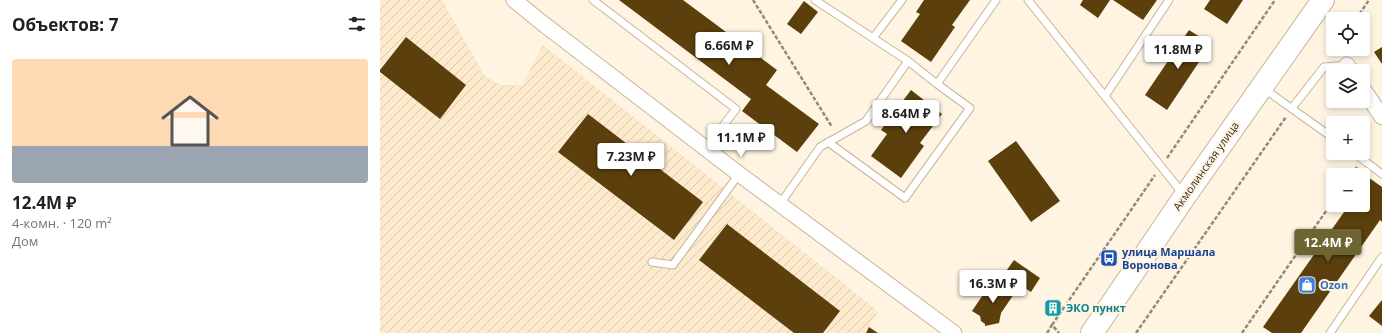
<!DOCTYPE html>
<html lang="ru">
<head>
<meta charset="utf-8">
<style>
	:root { --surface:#fff; --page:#f6f6f6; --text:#202124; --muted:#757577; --line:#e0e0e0; --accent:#6e6431 }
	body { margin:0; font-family:"Open Sans",sans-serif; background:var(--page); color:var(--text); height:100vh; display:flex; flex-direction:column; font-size:15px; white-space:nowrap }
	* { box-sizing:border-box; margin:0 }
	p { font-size:13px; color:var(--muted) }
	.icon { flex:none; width:22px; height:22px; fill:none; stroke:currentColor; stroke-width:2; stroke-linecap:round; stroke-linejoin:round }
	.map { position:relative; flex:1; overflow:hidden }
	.drawer { display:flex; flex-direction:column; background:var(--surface); width:380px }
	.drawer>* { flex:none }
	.fabs { position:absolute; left:946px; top:12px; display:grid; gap:8px }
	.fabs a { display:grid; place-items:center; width:44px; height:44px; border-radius:4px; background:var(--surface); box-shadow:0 2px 6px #0003; font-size:20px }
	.price { position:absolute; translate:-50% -34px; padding:0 9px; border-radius:4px; background:#fff; color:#222; font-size:13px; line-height:26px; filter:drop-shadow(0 1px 2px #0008) }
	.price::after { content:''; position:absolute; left:50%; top:24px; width:12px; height:9px; margin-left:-6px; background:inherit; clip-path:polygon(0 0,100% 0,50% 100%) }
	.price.on { background:var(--accent); color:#fff }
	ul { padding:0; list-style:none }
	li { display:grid; align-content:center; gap:8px; height:212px; padding:0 12px }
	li+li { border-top:1px solid var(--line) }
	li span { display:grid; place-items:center; height:124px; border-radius:4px; color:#555 }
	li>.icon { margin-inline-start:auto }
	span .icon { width:72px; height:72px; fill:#fffc; stroke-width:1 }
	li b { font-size:17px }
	h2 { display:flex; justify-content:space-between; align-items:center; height:48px; padding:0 12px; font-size:17px }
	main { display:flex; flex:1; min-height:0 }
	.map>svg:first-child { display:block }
	.industrial { fill:url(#industrial-furrows) }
	.building { fill:#5b400d }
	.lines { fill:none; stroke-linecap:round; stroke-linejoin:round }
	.lane-casing { stroke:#c7b598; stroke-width:9 }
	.street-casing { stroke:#c7b598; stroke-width:17 }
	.primary-casing { stroke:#c7b598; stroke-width:24 }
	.path { stroke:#938a7b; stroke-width:2.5; stroke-dasharray:4 2; stroke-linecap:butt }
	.lane { stroke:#fff; stroke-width:7 }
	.street { stroke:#fff; stroke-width:15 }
	.primary { stroke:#fff; stroke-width:22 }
	.labels { text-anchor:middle; stroke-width:4; stroke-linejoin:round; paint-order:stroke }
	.street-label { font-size:11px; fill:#332c20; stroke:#fff4e2 }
	.transit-label { font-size:11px; font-weight:bold; fill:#164399; stroke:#fff4e2; text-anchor:start }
	.shop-label { font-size:11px; font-weight:bold; fill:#366cbe; stroke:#fff4e2; text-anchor:start }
	.culture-label { font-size:11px; font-weight:bold; fill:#0d838f; stroke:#fff4e2; text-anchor:start }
</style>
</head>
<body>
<main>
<section class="drawer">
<h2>Объектов: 7<svg class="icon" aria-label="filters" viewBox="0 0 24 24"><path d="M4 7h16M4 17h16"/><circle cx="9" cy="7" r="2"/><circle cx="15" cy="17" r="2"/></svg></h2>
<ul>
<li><span style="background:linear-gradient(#ffd9b3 70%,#9aa5b1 0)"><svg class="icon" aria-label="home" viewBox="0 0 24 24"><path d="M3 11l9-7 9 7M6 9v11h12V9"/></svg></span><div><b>12.4M ₽</b><p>4-комн. · 120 m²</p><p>Дом</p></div></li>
</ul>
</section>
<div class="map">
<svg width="1002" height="333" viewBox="0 0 1002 333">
	<defs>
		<pattern id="industrial-furrows" width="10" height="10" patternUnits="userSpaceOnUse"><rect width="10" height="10" fill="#fdeacd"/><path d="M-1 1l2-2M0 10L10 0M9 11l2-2" fill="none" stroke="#d9c9b0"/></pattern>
	</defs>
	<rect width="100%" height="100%" fill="#fff4e2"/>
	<path class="industrial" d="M0 0H62L104 75 120 85H142L163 45 498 311 486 333H0Z"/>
	<path class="building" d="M239 0H303L397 70 386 85 439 124 417 152 362 111 371 99Z
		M544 0H590L572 25 575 27 551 62 521 41 540 14 536 12Z
		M703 0H730L718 18 700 5Z
		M733 0H777L763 20Z
		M830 0H863L847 24 824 9Z
		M424 1 438 12 421 34 407 24Z
		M809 30 831 44 787 110 765 95Z
		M26 37 86 85 60 119 0 72V70Z
		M1002 47V64L994 52Z
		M531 90 562 114 540 143 544 146 521 178 491 156 507 134 501 130Z
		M208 114 323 202 294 240 178 152Z
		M636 141 680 201 651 222 608 161Z
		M988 177 1002 187V222L1000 220 921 333H892L883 327 969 205H983V185Z
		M347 224 460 311 443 333H414L319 260Z
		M634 260 660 278 651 292 624 274Z
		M613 280 634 294 621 313 619 323 605 326V324L601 321 600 316 592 311Z
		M1002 300V326L989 316Z
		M675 301 679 303 671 316 667 313Z
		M489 327 498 333H486Z"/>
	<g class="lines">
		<defs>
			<path id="lane" d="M213 0 356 109 326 148
				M435 0 528 61
				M648 0 803 194
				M493 38 522 0
				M883 88 953 138
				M725 96 789 0
				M912 108 944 67 967 65
				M448 142 525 198 590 108 557 84
				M974 153 1002 174
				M400 204 440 147 486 121 528 61 557 84 616 0
				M272 262 293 265 359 174
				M950 333 1002 257"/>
			<path id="street" d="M134 0 161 22 359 174 574 333
				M967 65 971 71
				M983 89 1002 117"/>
			<path id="primary" d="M712 333 805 196 943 0"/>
		</defs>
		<use href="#lane" class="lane-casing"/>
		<use href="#street" class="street-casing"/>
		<use href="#primary" class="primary-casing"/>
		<path class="path" d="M373 0 452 127
			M976 19 989 0
			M952 55 956 49
			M787 158 895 0
			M971 175 977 167
			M672 325 775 175
			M667 333 672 325 679 333
			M756 333 906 117
			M862 333 953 201"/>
		<use href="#lane" class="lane"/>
		<use href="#street" class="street"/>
		<use href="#primary" class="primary"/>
	</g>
	<defs>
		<symbol id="bus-square" viewBox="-11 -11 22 22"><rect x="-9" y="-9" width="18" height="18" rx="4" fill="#1a4fb4" stroke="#fff4e2"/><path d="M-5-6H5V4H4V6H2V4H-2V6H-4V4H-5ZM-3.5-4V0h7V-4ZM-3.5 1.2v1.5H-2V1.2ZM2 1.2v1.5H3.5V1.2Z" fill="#fff"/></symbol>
		<symbol id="shop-square" viewBox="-11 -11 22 22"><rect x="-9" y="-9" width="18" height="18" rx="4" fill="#3f7fe0" stroke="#fff4e2"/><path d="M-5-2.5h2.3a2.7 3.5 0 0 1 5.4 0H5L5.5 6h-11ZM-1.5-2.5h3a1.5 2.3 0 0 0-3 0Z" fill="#fff"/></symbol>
		<symbol id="building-square" viewBox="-11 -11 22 22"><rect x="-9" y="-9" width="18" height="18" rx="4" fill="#0f9aa8" stroke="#fff4e2"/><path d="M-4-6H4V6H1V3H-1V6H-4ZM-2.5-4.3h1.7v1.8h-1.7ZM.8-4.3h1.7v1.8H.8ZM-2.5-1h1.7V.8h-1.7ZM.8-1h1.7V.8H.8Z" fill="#fff"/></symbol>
	</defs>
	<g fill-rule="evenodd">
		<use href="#bus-square" x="719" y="248" width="20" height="20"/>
		<use href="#shop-square" x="917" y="275" width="20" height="20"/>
		<use href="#building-square" x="663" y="298" width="20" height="20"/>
	</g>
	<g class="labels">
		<g class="street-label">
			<text transform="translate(826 166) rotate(-55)" y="4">Акмолинская улица</text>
		</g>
		<g class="transit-label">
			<text x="742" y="256">улица Маршала<tspan x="742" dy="13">Воронова</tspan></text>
		</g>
		<g class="shop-label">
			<text x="940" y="289">Ozon</text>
		</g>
		<g class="culture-label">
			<text x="686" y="312">ЭКО пункт</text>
		</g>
	</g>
</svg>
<div class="fabs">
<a><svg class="icon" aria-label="locate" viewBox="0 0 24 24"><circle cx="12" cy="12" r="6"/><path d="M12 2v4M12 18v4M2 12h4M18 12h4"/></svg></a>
<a><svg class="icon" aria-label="layers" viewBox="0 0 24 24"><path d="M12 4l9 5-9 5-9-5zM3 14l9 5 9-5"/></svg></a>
<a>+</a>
<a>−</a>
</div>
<b class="price" style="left:349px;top:66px">6.66M ₽</b>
<b class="price" style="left:798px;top:70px">11.8M ₽</b>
<b class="price" style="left:526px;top:134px">8.64M ₽</b>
<b class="price" style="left:361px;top:158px">11.1M ₽</b>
<b class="price" style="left:251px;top:177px">7.23M ₽</b>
<b class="price on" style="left:948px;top:263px">12.4M ₽</b>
<b class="price" style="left:613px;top:304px">16.3M ₽</b>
</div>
</main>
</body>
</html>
